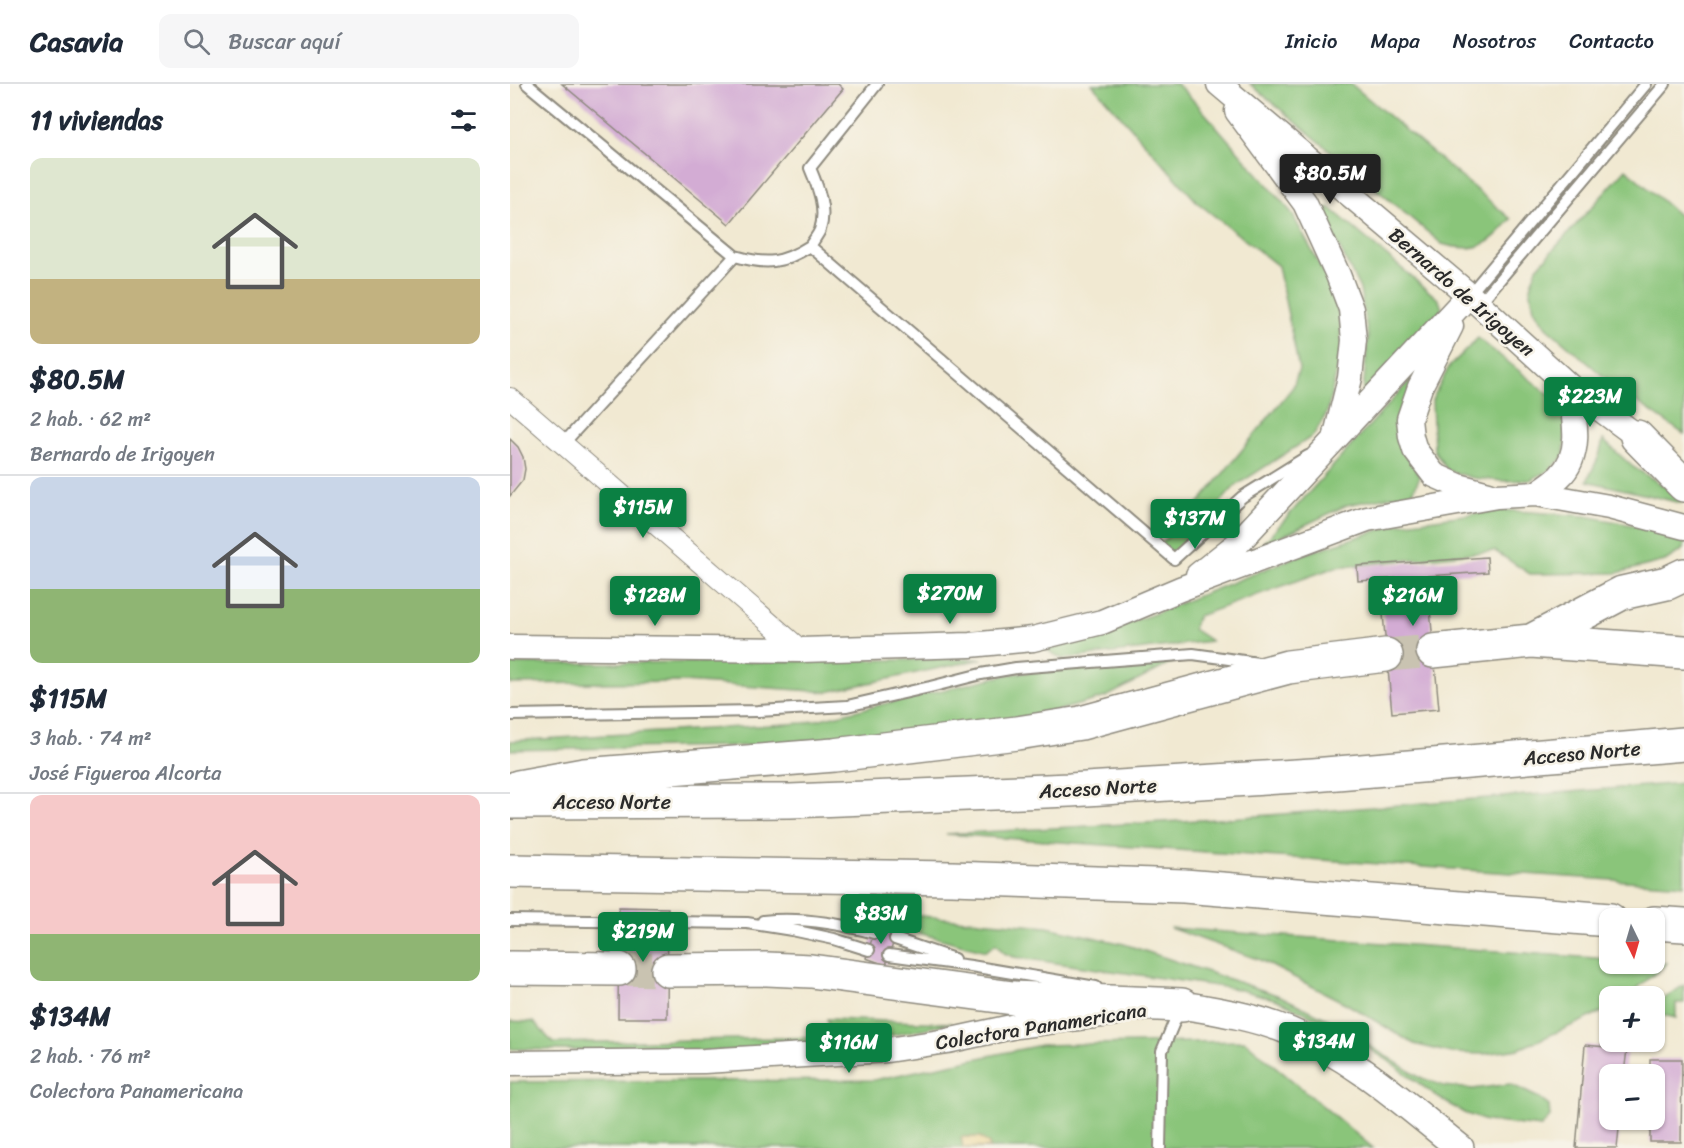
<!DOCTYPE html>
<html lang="es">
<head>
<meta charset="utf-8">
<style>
	:root { --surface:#fff; --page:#f6f6f7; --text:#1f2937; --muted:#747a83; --line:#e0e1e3; --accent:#0b8043 }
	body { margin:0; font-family:Sriracha,sans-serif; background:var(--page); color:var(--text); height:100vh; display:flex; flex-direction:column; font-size:22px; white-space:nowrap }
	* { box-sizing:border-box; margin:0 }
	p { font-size:20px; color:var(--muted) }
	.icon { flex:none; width:33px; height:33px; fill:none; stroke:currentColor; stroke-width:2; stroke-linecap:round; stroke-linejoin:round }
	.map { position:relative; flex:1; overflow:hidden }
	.sheet { display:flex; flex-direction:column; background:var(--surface); width:510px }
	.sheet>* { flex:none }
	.needle { width:39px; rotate:175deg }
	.tools { position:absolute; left:1089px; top:824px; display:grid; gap:12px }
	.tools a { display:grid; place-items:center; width:66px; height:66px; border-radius:12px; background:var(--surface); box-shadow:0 2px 4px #0004; font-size:30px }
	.price { position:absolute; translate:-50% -51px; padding:0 14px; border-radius:6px; background:var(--accent); color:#fff; font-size:20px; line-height:39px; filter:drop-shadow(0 2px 3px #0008) }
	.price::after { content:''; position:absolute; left:50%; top:36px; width:18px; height:14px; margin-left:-9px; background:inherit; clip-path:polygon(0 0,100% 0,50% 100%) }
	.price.active { background:#222; color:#fff }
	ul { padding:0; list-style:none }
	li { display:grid; align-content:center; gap:12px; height:318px; padding:0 30px }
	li+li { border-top:2px solid var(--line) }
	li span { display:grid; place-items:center; height:186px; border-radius:12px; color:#555 }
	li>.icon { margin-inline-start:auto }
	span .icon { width:108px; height:108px; fill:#fffc; stroke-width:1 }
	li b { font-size:26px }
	h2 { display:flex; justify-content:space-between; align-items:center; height:72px; padding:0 30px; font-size:26px }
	header { display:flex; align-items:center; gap:36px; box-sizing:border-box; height:84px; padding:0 30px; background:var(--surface); border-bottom:2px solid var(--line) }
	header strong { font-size:28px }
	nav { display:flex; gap:33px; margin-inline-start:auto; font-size:21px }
	.search { width:420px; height:54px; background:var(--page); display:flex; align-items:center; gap:15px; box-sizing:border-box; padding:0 21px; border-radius:12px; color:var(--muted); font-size:22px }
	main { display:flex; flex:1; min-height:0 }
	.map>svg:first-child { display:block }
	.green { fill:#8ac57a; stroke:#5a7852; stroke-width:1.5 }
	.sand { fill:#eeda9e; stroke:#8c8264; stroke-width:1.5 }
	.building { fill:#d3acd4 }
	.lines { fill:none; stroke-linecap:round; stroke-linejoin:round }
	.motorway-tunnel { stroke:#c9c3b1; stroke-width:33; stroke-dasharray:33 16; stroke-linecap:butt }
	.service-casing { stroke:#8e8a7e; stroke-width:14 }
	.minor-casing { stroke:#8e8a7e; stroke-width:22 }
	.tertiary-casing { stroke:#8e8a7e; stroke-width:27 }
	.secondary-casing { stroke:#8e8a7e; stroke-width:30 }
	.motorway-casing { stroke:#8e8a7e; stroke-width:36 }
	.service { stroke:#fff; stroke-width:10 }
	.minor { stroke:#fff; stroke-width:20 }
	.tertiary { stroke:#fff; stroke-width:24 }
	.secondary { stroke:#fff; stroke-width:27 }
	.motorway { stroke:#fff; stroke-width:33 }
	.labels { text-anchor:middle; stroke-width:5; stroke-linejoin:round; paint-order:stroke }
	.street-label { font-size:20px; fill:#2b2b2b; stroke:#f7f3e8 }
</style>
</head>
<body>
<header>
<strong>Casavia</strong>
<div class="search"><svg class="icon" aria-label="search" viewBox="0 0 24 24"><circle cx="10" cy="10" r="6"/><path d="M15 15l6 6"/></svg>Buscar aquí</div>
<nav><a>Inicio</a><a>Mapa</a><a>Nosotros</a><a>Contacto</a></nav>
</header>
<main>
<section class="sheet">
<h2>11 viviendas<svg class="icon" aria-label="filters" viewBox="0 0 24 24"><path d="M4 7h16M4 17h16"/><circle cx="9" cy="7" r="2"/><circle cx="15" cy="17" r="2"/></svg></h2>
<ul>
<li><span style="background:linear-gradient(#dfe7d0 65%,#c2b280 0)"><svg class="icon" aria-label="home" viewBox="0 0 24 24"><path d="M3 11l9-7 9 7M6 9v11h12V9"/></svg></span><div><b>$80.5M</b><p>2 hab. · 62 m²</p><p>Bernardo de Irigoyen</p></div></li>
<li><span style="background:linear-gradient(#c9d6e8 60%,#8fb573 0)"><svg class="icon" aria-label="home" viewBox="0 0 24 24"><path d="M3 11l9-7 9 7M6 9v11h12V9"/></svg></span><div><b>$115M</b><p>3 hab. · 74 m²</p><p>José Figueroa Alcorta</p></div></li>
<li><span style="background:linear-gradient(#f6c9c9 75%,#8fb573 0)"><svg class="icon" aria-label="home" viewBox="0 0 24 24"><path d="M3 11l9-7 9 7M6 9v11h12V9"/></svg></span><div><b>$134M</b><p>2 hab. · 76 m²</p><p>Colectora Panamericana</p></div></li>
</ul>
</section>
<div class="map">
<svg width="1174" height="1064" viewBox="0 0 1174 1064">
	<rect width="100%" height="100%" fill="#f7f3e8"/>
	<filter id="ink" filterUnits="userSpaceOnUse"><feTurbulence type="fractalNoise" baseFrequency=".0167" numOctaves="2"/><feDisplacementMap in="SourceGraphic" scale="12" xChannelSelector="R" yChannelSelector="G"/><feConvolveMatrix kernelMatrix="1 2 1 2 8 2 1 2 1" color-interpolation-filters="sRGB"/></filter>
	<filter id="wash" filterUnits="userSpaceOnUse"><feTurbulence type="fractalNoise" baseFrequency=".008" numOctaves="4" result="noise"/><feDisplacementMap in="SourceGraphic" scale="24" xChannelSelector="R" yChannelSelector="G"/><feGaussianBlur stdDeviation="1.35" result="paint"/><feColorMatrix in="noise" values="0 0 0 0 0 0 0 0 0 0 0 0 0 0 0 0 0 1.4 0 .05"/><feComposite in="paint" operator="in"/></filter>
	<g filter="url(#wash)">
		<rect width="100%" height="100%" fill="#f1e9d2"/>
		<path class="green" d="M582 0H667L687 20 781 128 820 200 830 234 832 264 817 329 803 352 725 402 664 471 651 460 694 413 783 303 789 285 768 182 688 119Z
			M740 0H841L1001 135C980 161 967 170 932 160Z
			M1116 85 1174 136V350L1107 304 1036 243 1024 225 1020 203 1027 184Z
			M819 123 929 216 932 225 853 310 858 252 850 205 813 130Z
			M968 254 1057 325 1054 372 1040 386 1020 396 993 397 963 394 937 386 924 366 922 316 939 283Z
			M903 293 895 369 910 392 903 408 837 421 751 462Z
			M1093 356 1123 383 1172 413 1171 419 1077 397 1089 372Z
			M992 426 1076 432 1174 451V465L1155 477 1107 489 1020 490 985 467 826 483 688 532 683 545 701 557 553 575 536 566 641 531 788 472 888 440Z
			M472 575 317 608 173 598 0 600V580Z
			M667 576 596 613 507 638 291 661 0 666V657L294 639 500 590Z
			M1174 699V801L436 750 707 735Z
			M343 826 537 843 614 860 770 912 819 936 909 993 934 1002 963 1005 1000 1000 1027 1013 1039 1022 1040 1033 1031 1043 976 1037 954 1029 929 1014 876 975 822 942 768 916 727 905 504 873 494 869 486 860 476 867 356 835Z
			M660 844 1099 875 1100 879H1157L1118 912H1100L1099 925 1009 965 974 970 941 969 904 960 837 920 750 876Z
			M1174 901V919H1166V934L1145 929 1155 914Z
			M317 935 442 939C407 946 373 954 338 958 227 971 112 967 0 965V937L24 938 43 959 319 953Z
			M735 957 863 1064H0V998L364 996 531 961Z"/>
		<path class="sand" d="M451 1053H470L479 1060 480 1064H453Z"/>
		<g id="blocks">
			<path class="building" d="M52 0H328L333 5 219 140Z
				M0 355 8 363 13 373 15 385 13 396 0 412Z
				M977 473 978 488 917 492 929 625 882 629 870 497 907 493 848 497 847 482Z
				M109 823 158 824 157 934H108Z
				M366 842 387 847 376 881 356 874Z
				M1075 961 1117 965 1114 990H1100V1035H1110L1107 1064H1066Z
				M1140 975H1172L1171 1058H1140V1035H1144V990H1140Z"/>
		</g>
	</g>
	<g filter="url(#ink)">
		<use href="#blocks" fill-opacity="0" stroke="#8e8a7e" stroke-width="1.5"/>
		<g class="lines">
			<path class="motorway-tunnel" d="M876 571 923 567
				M109 885 158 886"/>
			<defs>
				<path id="service" d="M17 0 225 172
					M367 0 300 84C308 103 317 125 310 146 308 151 303 157 300 162L664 475 732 413 798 372
					M959 211 1136 0
					M969 220 1155 0
					M52 361 225 172C256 181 272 180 300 162
					M0 631 248 627 337 622 420 603 471 590 506 584 683 570 748 579
					M0 836 237 839 282 846 324 855 359 866
					M253 837C291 833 327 839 364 849
					M385 855 444 875
					M379 871 461 882 586 903
					M650 1064 652 967 670 924"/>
				<path id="minor" d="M0 314 291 566"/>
				<path id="tertiary" d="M709 0 959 211 1059 302 1139 361
					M727 27 795 119 828 191 841 225 844 256 840 294 826 351
					M941 242 910 303 899 335 901 353 905 366 924 391 949 402 979 410
					M1026 410C1033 405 1042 399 1049 393 1074 370 1064 331 1059 302
					M688 491 726 461 959 211
					M0 563 291 566 460 561 523 555 592 538 670 505 857 435 987 412 1026 410 1099 423 1174 443
					M0 979 194 977 377 966 437 957 506 942 606 929"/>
				<path id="secondary" d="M672 921C708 927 745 933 779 947 844 973 896 1021 950 1064"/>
				<path id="motorway" d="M1127 353 1174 401
					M1021 557 1112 509 1157 499 1174 491
					M923 567 1021 557 1174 568
					M8 703 74 691 324 671 507 649 571 639 778 583 876 571
					M0 718 280 717 560 706 803 691 1174 660
					M0 787 442 794 674 802 1100 836
					M1144 839 1174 841
					M0 884 109 885
					M158 886 257 885 301 887 503 914 672 921"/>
			</defs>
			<use href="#service" class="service-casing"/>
			<use href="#minor" class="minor-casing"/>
			<use href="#tertiary" class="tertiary-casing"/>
			<use href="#secondary" class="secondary-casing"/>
			<use href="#motorway" class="motorway-casing"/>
			<use href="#service" class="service"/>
			<use href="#minor" class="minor"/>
			<use href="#tertiary" class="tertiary"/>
			<use href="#secondary" class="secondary"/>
			<use href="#motorway" class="motorway"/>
		</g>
	</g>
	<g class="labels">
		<g class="street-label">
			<text transform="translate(952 208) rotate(41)" y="7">Bernardo de Irigoyen</text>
			<text transform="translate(1072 669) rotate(-5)" y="7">Acceso Norte</text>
			<text transform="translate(588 704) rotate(-3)" y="7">Acceso Norte</text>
			<text x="102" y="725">Acceso Norte</text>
			<text transform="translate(531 942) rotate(-9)" y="7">Colectora Panamericana</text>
		</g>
	</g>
</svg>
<div class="tools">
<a><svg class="needle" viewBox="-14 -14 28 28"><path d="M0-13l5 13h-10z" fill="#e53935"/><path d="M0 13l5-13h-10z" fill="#747a83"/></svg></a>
<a>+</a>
<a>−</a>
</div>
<b class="price active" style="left:820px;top:121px">$80.5M</b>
<b class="price" style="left:1080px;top:344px">$223M</b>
<b class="price" style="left:133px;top:455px">$115M</b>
<b class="price" style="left:685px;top:466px">$137M</b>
<b class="price" style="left:440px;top:541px">$270M</b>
<b class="price" style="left:145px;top:543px">$128M</b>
<b class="price" style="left:903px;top:543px">$216M</b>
<b class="price" style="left:371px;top:861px">$83M</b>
<b class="price" style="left:133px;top:879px">$219M</b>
<b class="price" style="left:814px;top:989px">$134M</b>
<b class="price" style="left:339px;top:990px">$116M</b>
</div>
</main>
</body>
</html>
